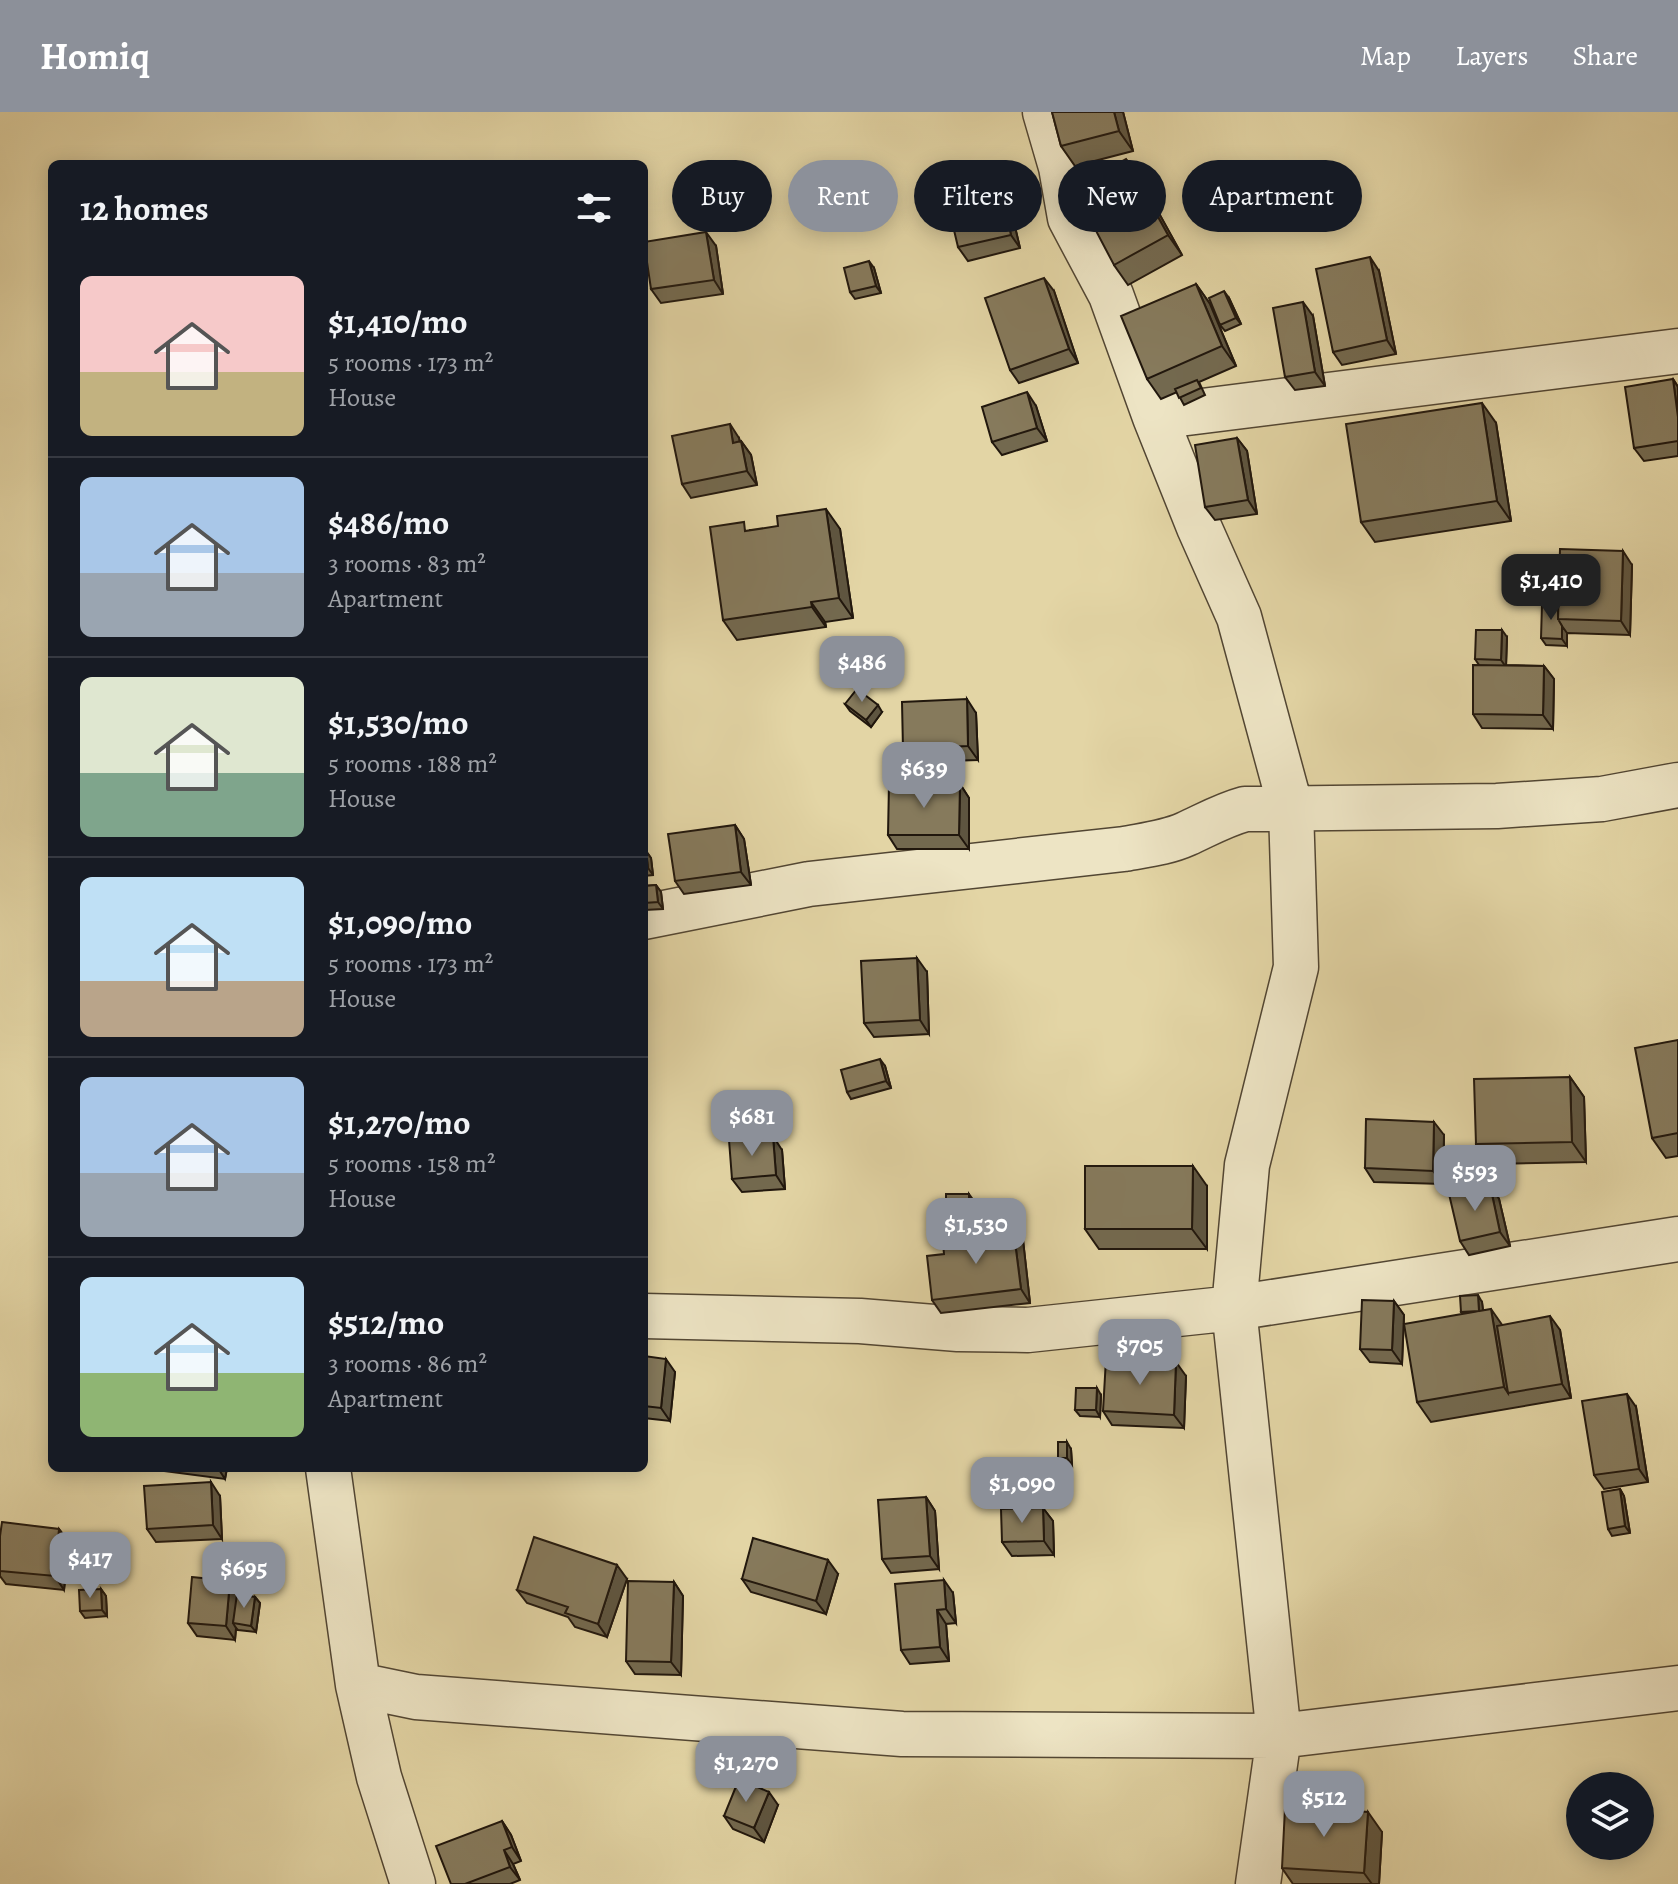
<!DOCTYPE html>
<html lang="en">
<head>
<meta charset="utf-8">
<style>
	:root { --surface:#171b24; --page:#242831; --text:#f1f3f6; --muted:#9ea1a6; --line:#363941; --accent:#8c9099 }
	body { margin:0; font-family:Alegreya,serif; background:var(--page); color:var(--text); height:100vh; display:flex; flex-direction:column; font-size:30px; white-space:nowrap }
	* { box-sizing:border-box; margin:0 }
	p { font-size:26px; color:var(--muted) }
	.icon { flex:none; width:44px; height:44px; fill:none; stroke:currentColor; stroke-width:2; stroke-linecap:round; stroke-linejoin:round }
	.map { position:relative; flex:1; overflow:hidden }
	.drawer { position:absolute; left:48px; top:48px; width:600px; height:1312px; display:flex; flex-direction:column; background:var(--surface); border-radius:12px; box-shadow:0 4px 20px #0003 }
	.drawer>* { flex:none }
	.hud { position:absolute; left:672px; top:48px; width:760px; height:72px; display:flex; gap:16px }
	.controls { position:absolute; left:1566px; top:1660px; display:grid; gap:16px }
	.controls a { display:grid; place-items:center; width:88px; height:88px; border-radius:50%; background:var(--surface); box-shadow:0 4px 20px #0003; font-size:40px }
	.price { position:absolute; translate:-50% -68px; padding:0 18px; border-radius:16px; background:var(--accent); color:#fff; font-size:26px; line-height:52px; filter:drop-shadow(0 2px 4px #0008) }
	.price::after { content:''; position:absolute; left:50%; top:48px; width:24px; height:18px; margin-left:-12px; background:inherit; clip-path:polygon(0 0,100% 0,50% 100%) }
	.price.current { background:#222; color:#fff }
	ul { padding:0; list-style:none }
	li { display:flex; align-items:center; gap:24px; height:200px; padding:0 32px }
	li+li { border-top:2px solid var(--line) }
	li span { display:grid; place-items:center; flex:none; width:224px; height:160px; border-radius:12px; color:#555 }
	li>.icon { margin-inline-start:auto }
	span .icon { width:96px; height:96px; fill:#fffc; stroke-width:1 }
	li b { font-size:34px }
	h2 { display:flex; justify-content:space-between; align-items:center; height:96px; padding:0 32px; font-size:34px }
	.tag { padding:0 28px; border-radius:36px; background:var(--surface); box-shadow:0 4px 20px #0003; font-size:28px; line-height:72px }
	.tag.current { background:var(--accent); color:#fff }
	header { display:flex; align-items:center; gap:48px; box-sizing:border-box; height:112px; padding:0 40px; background:var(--accent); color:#fff }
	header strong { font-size:38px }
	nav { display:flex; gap:44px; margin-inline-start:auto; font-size:28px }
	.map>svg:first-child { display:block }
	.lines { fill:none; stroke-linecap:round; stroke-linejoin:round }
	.minor-casing { stroke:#524633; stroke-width:47 }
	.minor { stroke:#ede4c4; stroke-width:44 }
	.wall { fill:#73694f; stroke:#21170d; stroke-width:2 }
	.shaded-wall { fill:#5e5540; stroke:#21170d; stroke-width:2 }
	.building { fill:#867a5c; stroke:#21170d; stroke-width:2 }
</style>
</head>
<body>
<header>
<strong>Homiq</strong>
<nav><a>Map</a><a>Layers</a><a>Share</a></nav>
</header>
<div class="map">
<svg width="1678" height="1772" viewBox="0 0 1678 1772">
	<rect width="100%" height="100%" fill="#e3d5a5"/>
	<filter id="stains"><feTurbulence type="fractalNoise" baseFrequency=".0025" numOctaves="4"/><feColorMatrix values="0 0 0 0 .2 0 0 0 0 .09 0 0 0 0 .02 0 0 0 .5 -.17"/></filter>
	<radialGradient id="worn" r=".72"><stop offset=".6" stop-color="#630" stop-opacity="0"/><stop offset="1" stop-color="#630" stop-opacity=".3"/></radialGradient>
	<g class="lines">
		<defs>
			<path id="minor" d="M1045 0 1061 55 1070 106 1111 183 1155 305 1199 415 1239 505 1291 697 1296 855 1247 1053 1234 1196 1279 1624 1258 1772
				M1155 305 1678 239
				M644 805 809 772 1124 737C1145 733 1166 731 1186 722 1206 713 1223 703 1245 697L1497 694 1602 687 1678 673
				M644 1204 860 1209 958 1217 1028 1218 1234 1196 1678 1127
				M328 1356 358 1573 379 1665 413 1772
				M358 1573 416 1585 902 1622 1279 1624 1678 1576"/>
		</defs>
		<use href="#minor" class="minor-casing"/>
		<use href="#minor" class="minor"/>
	</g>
	<path class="wall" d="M1052 0H1123L1133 39 1075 54 1061 34Z
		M1140 67 1182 143 1128 173 1114 153Z
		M1002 84 1011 98 1020 136 968 149 958 135Z
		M716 134 723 182 661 191 651 177Z
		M874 156 881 181 855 187 850 180Z
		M1379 159 1396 242 1342 253 1333 240Z
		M1196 172 1210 192 1236 254 1199 270 1205 283 1184 293 1177 280 1161 287 1147 267Z
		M1054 179 1078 251 1019 271 1010 258Z
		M1229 186 1241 212 1225 219 1220 213Z
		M1313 204 1325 274 1295 278 1285 265Z
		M1673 267 1678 275V344L1644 349 1634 336Z
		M1036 294 1047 329 1002 343 992 330Z
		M1496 311 1511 409 1375 430 1361 410Z
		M739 326 740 329H741L751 343 757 373 691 386 682 372Z
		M1237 326 1247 339 1257 402 1215 408 1205 395Z
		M840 417 853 506 825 510 826 515 737 528 723 508 750 418Z
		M1632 453 1630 523 1567 521V534L1546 533 1541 526 1558 492Z
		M1507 525 1506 553 1544 554 1554 567 1553 617 1482 616 1473 602 1479 553 1475 547Z
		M845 592 882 600 871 615 850 599Z
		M976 601 978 648 912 650 903 637Z
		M960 672 969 686V737H897L888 723Z
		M735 713 744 727 751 773 684 782 675 769Z
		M644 739H646L651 746 653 763 644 764Z
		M656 773 661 780 663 797 645 798 644 774Z
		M927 860 929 922 874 925 864 911Z
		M1678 928V1044L1666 1046 1652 1026Z
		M885 954 891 976 851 987 847 980Z
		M1570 965 1584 985 1586 1050 1490 1052 1476 1032Z
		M1444 1023 1443 1072 1374 1070 1365 1056Z
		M782 1038 785 1077 742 1080 732 1067Z
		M1490 1073 1499 1087 1510 1134 1469 1143 1460 1129Z
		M1207 1074V1137H1099L1085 1117Z
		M974 1089V1110H951L946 1103Z
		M1013 1114 1023 1128 1030 1191 941 1201 932 1188 944 1142Z
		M1394 1189 1404 1203 1402 1252 1370 1250 1360 1237Z
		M1482 1190 1483 1199 1502 1213 1560 1218 1571 1286 1431 1310 1417 1290 1463 1202 1461 1200Z
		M644 1244 675 1260 670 1309 644 1306Z
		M1186 1264 1184 1316 1112 1313 1103 1299Z
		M1101 1283 1100 1305 1080 1304 1075 1298Z
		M1636 1295 1648 1370 1604 1377 1594 1363Z
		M1071 1337 1072 1353H1063L1058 1346Z
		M156 1356H227L225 1367 157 1358Z
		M1620 1377 1624 1384 1630 1421 1612 1424 1608 1417Z
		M220 1384 222 1427 156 1430 147 1417Z
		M926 1385 935 1399 939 1457 891 1461 882 1447Z
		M1043 1396 1053 1409 1054 1443 1012 1444 1002 1430Z
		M59 1417 69 1430 64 1478 6 1472 0 1464V1424Z
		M838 1462 826 1502 751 1480 742 1467Z
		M627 1467 607 1525 575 1515 568 1505 527 1491 517 1478Z
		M674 1470 683 1484 681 1563 635 1562 626 1549Z
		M101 1477 106 1484 107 1504 85 1506 80 1499Z
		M953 1481 956 1511 946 1512 949 1549 910 1552 901 1538Z
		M240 1483 255 1485 260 1491 256 1520 238 1518 236 1516 235 1528 197 1524 188 1511Z
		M1325 1690 1330 1698 1382 1720 1379 1772H1293L1282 1756 1298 1697Z
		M778 1693 764 1730 733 1717 724 1704Z
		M502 1709 511 1723 521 1749 513 1752 520 1768 510 1772H451Z"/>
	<path class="shaded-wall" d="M1114 0H1123L1133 39 1119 19Z
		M1126 47 1140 67 1182 143 1168 123Z
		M1002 84 1011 98 1020 136 1011 123Z
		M706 120 716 134 723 182 714 168Z
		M1370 145 1379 159 1396 242 1387 228Z
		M869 149 874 156 881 181 876 174Z
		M1044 166 1054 179 1078 251 1069 237Z
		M1196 172 1210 192 1236 254 1222 234Z
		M1224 179 1229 186 1241 212 1236 206Z
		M1303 190 1313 204 1325 274 1315 260Z
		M1673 267 1678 275V305Z
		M1027 280 1036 294 1047 329 1037 316Z
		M1482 291 1496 311 1511 409 1497 389Z
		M730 312 739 326 742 344 733 331Z
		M1237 326 1247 339 1257 402 1248 388Z
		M741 329 751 343 757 373 747 359Z
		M826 397 840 417 853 506 839 486Z
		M1623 439 1632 453 1630 523 1621 509Z
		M811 490 825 510 826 515 812 495Z
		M1562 514 1567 521V534L1562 527Z
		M1502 518 1507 525 1506 555 1501 548Z
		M1544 554 1554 567 1553 617 1543 603Z
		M967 587 976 601 978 648 968 634Z
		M878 593 882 600 871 615 866 608Z
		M960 672 969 686V737L959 723Z
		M735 713 744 727 751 773 741 760Z
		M646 739 651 746 653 763 648 756Z
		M656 773 661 780 663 797 658 790Z
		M917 846 927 860 929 922 920 908Z
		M880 947 885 954 891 976 886 969Z
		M1570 965 1584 985 1586 1050 1572 1030Z
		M1434 1010 1444 1023 1443 1072 1433 1059Z
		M773 1024 782 1038 785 1077 776 1063Z
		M1193 1054 1207 1074V1137L1192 1117Z
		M1490 1073 1499 1087 1510 1134 1500 1120Z
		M969 1082 974 1089V1110L969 1103Z
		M1013 1114 1023 1128 1030 1191 1021 1177Z
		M1478 1183 1482 1190 1484 1206 1479 1199Z
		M1394 1189 1404 1203 1402 1252 1392 1238Z
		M1491 1197 1505 1217 1508 1281 1504 1275Z
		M1550 1204 1560 1218 1571 1286 1562 1272Z
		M666 1247 675 1260 670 1309 661 1296Z
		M1176 1250 1186 1264 1184 1316 1174 1303Z
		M1097 1276 1101 1283 1100 1305 1096 1298Z
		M1627 1282 1636 1295 1648 1370 1639 1357Z
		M1067 1330 1071 1337 1072 1353 1067 1346Z
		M218 1356H227L225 1367Z
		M211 1370 220 1384 222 1427 213 1413Z
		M1620 1377 1624 1384 1630 1421 1625 1414Z
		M926 1385 935 1399 939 1457 930 1444Z
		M1043 1396 1053 1409 1054 1443 1044 1429Z
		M59 1417 69 1430 64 1478 55 1464Z
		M828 1448 838 1462 826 1502 816 1489Z
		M617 1453 627 1467 607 1525 598 1512Z
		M944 1468 953 1481 956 1511 946 1497Z
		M230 1469 240 1482 233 1511 236 1516 235 1528 226 1514Z
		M674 1470 683 1484 681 1563 671 1550Z
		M101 1477 106 1484 107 1504 102 1498Z
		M255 1485 260 1491 256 1520 251 1514Z
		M937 1498 946 1512 949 1549 940 1535Z
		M769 1680 778 1693 764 1730 754 1716Z
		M1368 1700 1382 1720 1379 1772H1372L1364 1761Z
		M502 1709 511 1723 521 1749 512 1735Z
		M504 1738 513 1752 520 1768 510 1755Z"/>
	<path class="building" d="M1052 0H1114L1119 19 1061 34Z
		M1126 47 1168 123 1114 153 1073 75Z
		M1002 84 1011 123 958 135 949 97Z
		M706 120 714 168 651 177 644 130Z
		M1370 145 1387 228 1333 240 1316 157Z
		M869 149 876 174 850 180 844 156Z
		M1044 166 1069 237 1010 258 985 186Z
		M1196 172 1222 234 1147 267 1121 204Z
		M1224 179 1236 206 1220 213 1209 186Z
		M1303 190 1315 260 1285 265 1273 196Z
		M1673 267 1678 305V329L1634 336 1625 275Z
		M1197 268 1201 276 1179 286 1175 277Z
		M1027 280 1037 316 992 330 982 295Z
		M1482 291 1497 389 1361 410 1346 312Z
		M730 312 733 331 741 329 747 359 682 372 672 324Z
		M1237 326 1248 388 1205 395 1195 333Z
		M826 397 839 486 811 490 812 495 723 508 710 415 744 410 745 419 778 414 777 404Z
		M1560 437 1623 439 1621 509 1558 507Z
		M1542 492H1558V507L1562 514V527L1541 526Z
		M1476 518H1502L1501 548 1475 547Z
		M1473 553 1544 554 1543 603 1473 602Z
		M857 577 878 593 866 608 845 592Z
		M967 587 968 634 903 637 902 590Z
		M889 672H960L959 723H888Z
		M735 713 741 760 675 769 668 722Z
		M644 739H646L648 756H644Z
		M656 773 658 790 644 791V774Z
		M917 846 920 908 864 911 861 849Z
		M1678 928V1021L1652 1026 1635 936Z
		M880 947 886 969 847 980 841 958Z
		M1570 965 1572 1030 1476 1032 1474 967Z
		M1366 1007 1434 1010 1433 1059 1365 1056Z
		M773 1024 776 1063 732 1067 729 1028Z
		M1085 1054H1193L1192 1117H1085Z
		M1490 1073 1500 1120 1460 1129 1449 1082Z
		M946 1082H969V1103H946Z
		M1013 1114 1021 1177 932 1188 927 1144 944 1142 943 1131 993 1122 992 1117Z
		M1478 1183 1479 1199 1461 1200 1460 1184Z
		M1362 1188 1394 1189 1392 1238 1360 1237Z
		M1491 1197 1504 1275 1417 1290 1404 1212Z
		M1550 1204 1562 1272 1508 1281 1497 1214Z
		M644 1244 666 1247 661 1296 644 1294Z
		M1106 1247 1176 1250 1174 1303 1103 1299Z
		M1076 1276H1097L1096 1298H1075Z
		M1627 1282 1639 1357 1594 1363 1582 1289Z
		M1058 1330H1067V1346H1058Z
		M211 1370 213 1413 147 1417 144 1374Z
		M1620 1377 1625 1414 1608 1417 1602 1380Z
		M926 1385 930 1444 882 1447 878 1388Z
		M1043 1396 1044 1429 1002 1430 1001 1397Z
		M2 1410 59 1417 55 1464 0 1459V1424Z
		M534 1425 617 1453 598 1512 565 1501 568 1495 517 1478Z
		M753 1426 828 1448 816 1489 742 1467Z
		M192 1465 230 1469 226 1514 188 1511Z
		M944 1468 946 1497 937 1498 940 1535 901 1538 895 1472Z
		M628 1469 674 1470 671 1550 626 1549Z
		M101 1477 102 1498 80 1499 79 1478Z
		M237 1482 255 1485 251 1514 233 1511Z
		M739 1667 769 1680 754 1716 724 1704Z
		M1299 1688 1325 1690 1324 1697 1368 1700 1364 1761 1282 1756 1285 1696 1298 1697Z
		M502 1709 512 1735 504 1738 510 1755 465 1772H451L436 1734Z"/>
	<rect width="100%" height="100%" filter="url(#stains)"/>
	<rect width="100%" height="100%" fill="url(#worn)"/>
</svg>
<div class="controls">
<a><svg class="icon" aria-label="layers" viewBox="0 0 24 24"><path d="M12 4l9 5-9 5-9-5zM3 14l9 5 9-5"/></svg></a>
</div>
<b class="price current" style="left:1551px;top:510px">$1,410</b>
<b class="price" style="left:862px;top:592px">$486</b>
<b class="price" style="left:924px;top:698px">$639</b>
<b class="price" style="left:752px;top:1046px">$681</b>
<b class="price" style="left:1475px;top:1101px">$593</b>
<b class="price" style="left:976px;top:1154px">$1,530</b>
<b class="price" style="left:1140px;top:1275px">$705</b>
<b class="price" style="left:1022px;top:1413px">$1,090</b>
<b class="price" style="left:90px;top:1488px">$417</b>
<b class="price" style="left:244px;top:1498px">$695</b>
<b class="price" style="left:746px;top:1692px">$1,270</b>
<b class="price" style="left:1324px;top:1727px">$512</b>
<div class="hud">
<a class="tag">Buy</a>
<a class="tag current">Rent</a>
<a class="tag">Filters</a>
<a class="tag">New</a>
<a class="tag">Apartment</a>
</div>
<section class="drawer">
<h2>12 homes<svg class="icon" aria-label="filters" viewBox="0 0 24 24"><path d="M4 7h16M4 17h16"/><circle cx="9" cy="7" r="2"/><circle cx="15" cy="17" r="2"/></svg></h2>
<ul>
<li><span style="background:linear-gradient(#f6c9c9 60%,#c2b280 0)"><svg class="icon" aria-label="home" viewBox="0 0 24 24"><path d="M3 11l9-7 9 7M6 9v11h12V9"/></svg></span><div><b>$1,410/mo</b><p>5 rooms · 173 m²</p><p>House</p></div></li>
<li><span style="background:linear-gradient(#a9c7e8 60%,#9aa5b1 0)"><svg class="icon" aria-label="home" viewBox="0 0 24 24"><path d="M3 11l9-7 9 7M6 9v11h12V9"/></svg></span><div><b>$486/mo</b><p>3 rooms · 83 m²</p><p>Apartment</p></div></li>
<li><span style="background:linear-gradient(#dfe7d0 60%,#7fa58c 0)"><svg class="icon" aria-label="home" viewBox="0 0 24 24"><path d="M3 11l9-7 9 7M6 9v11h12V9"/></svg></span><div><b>$1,530/mo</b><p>5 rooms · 188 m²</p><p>House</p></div></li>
<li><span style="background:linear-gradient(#bfe0f5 65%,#b9a48a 0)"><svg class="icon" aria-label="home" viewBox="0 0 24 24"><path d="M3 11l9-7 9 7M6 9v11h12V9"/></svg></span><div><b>$1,090/mo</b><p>5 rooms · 173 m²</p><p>House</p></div></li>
<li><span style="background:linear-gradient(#a9c7e8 60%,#9aa5b1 0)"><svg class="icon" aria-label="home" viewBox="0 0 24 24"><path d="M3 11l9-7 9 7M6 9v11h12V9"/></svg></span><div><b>$1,270/mo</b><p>5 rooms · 158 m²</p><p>House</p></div></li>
<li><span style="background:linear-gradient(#bfe0f5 60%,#8fb573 0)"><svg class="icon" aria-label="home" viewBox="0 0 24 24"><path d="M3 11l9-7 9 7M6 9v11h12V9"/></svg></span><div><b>$512/mo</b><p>3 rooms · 86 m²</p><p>Apartment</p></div></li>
</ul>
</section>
</div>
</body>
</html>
